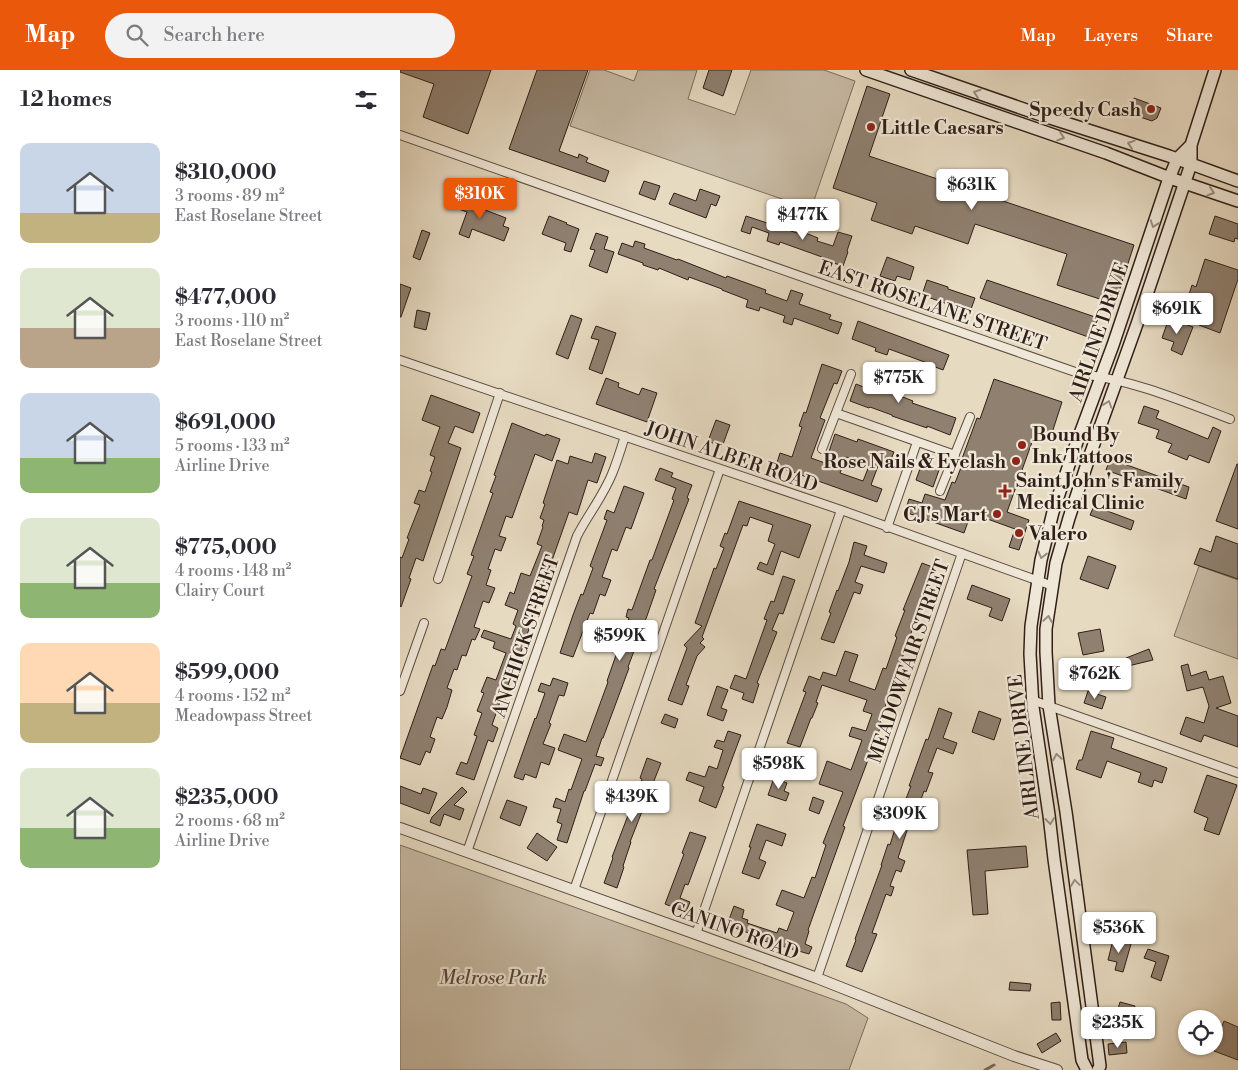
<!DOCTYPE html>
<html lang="en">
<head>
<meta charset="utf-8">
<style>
	:root { --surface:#fff; --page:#f2f2f3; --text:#2b2b33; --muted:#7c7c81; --accent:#ea580c }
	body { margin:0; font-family:"Libre Bodoni",serif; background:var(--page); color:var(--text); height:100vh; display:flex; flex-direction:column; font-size:19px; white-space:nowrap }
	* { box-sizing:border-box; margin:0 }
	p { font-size:16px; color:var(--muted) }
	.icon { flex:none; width:28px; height:28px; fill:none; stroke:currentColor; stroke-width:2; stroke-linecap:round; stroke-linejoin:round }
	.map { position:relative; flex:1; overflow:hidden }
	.details { display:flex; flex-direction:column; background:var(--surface); width:400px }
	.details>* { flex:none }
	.tools { position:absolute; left:778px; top:940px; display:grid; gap:10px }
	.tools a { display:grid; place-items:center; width:45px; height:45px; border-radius:50%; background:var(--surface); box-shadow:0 1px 4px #0004; font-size:25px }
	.price { position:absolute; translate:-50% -42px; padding:0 11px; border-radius:5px; background:#fff; color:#222; font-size:16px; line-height:32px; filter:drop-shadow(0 1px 2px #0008) }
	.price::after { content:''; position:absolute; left:50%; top:30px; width:15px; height:11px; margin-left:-8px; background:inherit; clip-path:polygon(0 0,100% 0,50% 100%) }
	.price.active { background:var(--accent); color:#fff }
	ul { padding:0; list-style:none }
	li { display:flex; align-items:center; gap:15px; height:125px; padding:0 20px }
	li span { display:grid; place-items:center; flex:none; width:140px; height:100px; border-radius:10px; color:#555 }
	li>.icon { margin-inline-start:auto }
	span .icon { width:60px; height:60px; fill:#fffc; stroke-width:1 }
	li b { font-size:21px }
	h2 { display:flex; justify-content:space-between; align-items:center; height:60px; padding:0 20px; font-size:21px }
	header { display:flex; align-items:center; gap:30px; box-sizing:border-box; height:70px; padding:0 25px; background:var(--accent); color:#fff }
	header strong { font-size:24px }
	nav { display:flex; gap:28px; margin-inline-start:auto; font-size:18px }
	.search { width:350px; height:45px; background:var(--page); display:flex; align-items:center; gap:12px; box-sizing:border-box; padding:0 18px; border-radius:28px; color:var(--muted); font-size:19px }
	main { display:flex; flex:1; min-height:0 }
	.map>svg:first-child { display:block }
	.green { fill:#c7baa4; stroke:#7c6c5e }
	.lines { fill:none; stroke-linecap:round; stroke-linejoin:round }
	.stream { stroke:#78695b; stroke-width:3 }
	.building { fill:#8f8070; stroke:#301f18; fill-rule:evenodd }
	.minor-casing { stroke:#5e4e42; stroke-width:10 }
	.tertiary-casing { stroke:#5e4e42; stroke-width:12 }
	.secondary-casing { stroke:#301f18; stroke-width:14 }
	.minor { stroke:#efe7d7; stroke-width:8 }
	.tertiary { stroke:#efe7d7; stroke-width:10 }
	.secondary { stroke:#efe7d7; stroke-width:11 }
	.oneway { stroke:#998d81 }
	.poi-dot { fill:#8f2418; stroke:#efe7d7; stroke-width:2 }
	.labels { text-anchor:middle; stroke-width:4.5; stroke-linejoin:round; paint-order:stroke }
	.poi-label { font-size:19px; font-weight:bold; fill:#301f18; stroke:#efe7d7; text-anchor:start }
	.street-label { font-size:19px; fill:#301f18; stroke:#efe7d7 }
	.park-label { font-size:19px; font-style:italic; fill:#56463b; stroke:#efe7d7 }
</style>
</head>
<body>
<header>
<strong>Map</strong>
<div class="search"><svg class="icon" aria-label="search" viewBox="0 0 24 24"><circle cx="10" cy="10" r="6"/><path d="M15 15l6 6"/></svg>Search here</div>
<nav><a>Map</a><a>Layers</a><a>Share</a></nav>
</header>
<main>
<section class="details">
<h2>12 homes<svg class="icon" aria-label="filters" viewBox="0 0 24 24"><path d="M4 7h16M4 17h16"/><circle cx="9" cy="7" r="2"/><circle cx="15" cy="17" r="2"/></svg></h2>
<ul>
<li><span style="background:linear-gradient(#c9d6e8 70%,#c2b280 0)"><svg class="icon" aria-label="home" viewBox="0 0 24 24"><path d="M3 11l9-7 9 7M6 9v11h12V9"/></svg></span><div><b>$310,000</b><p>3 rooms · 89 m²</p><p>East Roselane Street</p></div></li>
<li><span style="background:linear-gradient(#dfe7d0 60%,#b9a48a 0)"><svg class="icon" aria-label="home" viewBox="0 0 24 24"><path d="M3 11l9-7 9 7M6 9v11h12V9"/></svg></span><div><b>$477,000</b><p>3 rooms · 110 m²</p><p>East Roselane Street</p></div></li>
<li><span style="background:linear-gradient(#c9d6e8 65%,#8fb573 0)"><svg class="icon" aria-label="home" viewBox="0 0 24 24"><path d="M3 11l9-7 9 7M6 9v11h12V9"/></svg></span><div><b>$691,000</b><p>5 rooms · 133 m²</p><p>Airline Drive</p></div></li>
<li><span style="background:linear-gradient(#dfe7d0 65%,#8fb573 0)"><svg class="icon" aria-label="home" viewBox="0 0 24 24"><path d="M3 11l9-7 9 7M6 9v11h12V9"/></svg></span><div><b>$775,000</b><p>4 rooms · 148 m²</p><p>Clairy Court</p></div></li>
<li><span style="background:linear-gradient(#ffd9b3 60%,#c2b280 0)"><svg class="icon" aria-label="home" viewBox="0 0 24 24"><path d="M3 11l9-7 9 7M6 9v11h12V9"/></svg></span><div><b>$599,000</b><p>4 rooms · 152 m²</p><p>Meadowpass Street</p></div></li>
<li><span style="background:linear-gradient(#dfe7d0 60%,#8fb573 0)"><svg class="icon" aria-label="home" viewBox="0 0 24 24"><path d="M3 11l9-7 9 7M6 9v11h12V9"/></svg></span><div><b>$235,000</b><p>2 rooms · 68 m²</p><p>Airline Drive</p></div></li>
</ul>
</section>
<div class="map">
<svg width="838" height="1000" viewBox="0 0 838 1000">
	<rect width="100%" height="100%" fill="#e6dac1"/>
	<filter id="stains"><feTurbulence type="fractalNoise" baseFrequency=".004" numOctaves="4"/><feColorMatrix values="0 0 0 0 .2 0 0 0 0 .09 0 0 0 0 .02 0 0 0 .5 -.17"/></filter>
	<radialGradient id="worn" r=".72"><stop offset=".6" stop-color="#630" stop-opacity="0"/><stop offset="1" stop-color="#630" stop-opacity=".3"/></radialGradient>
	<path class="green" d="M190 0H204L234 11 238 0H297L288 29 335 45 351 0H424L455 11 411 139 170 56Z
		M799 496 838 510V589L774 566Z
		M0 775 446 934 468 948 449 1000H0Z"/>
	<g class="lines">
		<path class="stream" d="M585 1000 594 995"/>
	</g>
	<path class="building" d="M0 0H91L68 64 23 47 34 14 0 2Z
		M137 0H188L159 81 178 88 179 84 188 88 186 92 209 101 205 112 109 79Z
		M309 0H332L323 26 303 18Z
		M467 16 490 24 469 86 734 175 715 234 657 215 667 184 575 154 568 174 515 156 512 164 471 150 477 133 433 118Z
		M734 28 761 38 757 48 752 51 728 43Z
		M244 111 260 116 255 130 239 124Z
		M300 119 320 126 316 136 311 134 306 148 269 134 274 123 296 131Z
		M57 124 82 134 80 138 106 148 103 156 109 158 104 171 72 159 69 168 59 164 67 142 53 137Z
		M149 146 167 153 166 154 179 159 171 182 164 180 166 173 142 164Z
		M346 146 397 163 398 160 418 168 417 171 433 176 438 162 452 166 447 181 448 182 443 196 421 189 422 187 380 172 379 175 367 171 369 163 352 157 350 164 341 161Z
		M815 146 838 154V169L835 168 834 172 809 164Z
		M22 160 30 163 20 190 13 187Z
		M196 163 208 167 204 179 214 182 207 203 189 196 195 180 190 179Z
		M235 171 245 174 244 178 277 190 278 189 326 208 327 206 366 220 365 223 387 231 391 220 403 224 399 234 431 245 429 249 442 253 438 264 394 248 392 255 383 252 385 246 360 237 359 241 346 237 348 230 322 220V219L289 207 288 210 259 198 258 200 243 195V193L218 184 222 173 233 177Z
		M487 187 514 197 510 210 497 206 495 211 480 206Z
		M805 189 838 200V209L820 263 799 255 805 237 787 231 792 215 796 217Z
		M527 210 548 217V219L575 228 570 242 522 225Z
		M587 210 698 248 691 268 580 228Z
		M0 214 11 218 1 247H0Z
		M17 240 30 243 26 260 14 257Z
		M171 245 182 249 168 289 156 284Z
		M769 248 793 257 782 285 771 280 774 272 762 268Z
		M458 251 549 285 543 300 530 295V294L489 279 487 285 475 281 476 278 452 269Z
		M196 256 216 263 202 304 189 299 199 270 191 268Z
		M422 294 442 301 437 314 434 313 420 348 425 350 411 388 425 393 435 364 457 372 458 369 494 382 487 399 478 396 471 415 482 419 477 432 376 396 380 383 392 387 402 357 399 356 404 342 406 343ZM446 387 469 396 463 411 440 403Z
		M480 295 495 300 488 319 496 322 495 324 513 331 512 333 556 348 550 365 527 356V358L492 346V345L470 337 469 338 450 331 456 314 471 320Z
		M206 308 219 313 218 317 239 325 242 318 257 323 247 352 196 334Z
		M594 309 662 332 651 366 636 361 607 442 629 450 619 480 609 477 615 459 571 443 564 463 505 442 509 429 522 433 525 424 545 430 552 412 555 413 562 395 560 394 577 348 580 349Z
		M31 325 80 343 73 363 55 356 48 373 61 378 23 491 16 488 9 508 11 509 1 537 0 536V487L2 488 9 469 7 468 20 435 14 433 19 420 25 422 32 402 30 401 35 387 30 385 40 357 22 350Z
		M744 336 759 341 756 348 808 369 813 357 821 361 809 393 789 385 787 390 768 382 772 374 756 368 759 360 738 353Z
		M316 350 330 355 322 377 308 371Z
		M112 353 145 366 146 364 160 369 152 391 135 384 112 448 106 446 99 466 106 468 101 481 95 479 88 499 91 500 86 515 95 518 89 533 83 531 74 557 80 559 75 570 72 569 66 586 62 585 57 600 54 599 47 618 52 620 47 637 42 649 37 647 30 667 35 669 30 683 26 681 20 695 0 688 33 595 35 596 41 579 45 580 72 506 67 504 74 486 71 485 93 423 90 422 96 406 94 405Z
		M195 383 206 387 197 413 188 410 177 445 169 442 130 553H131L124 574 108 615 110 616 105 631 101 629 92 655 98 658 93 672 88 670 74 710 56 704 61 692 67 694 77 666 74 665 82 643 77 641 84 623 81 622 87 607 96 610 106 583 93 578 95 572 81 567 84 560 111 569 116 556 113 554 118 540 105 535 110 522 114 524 121 503 130 506 142 476 137 474 143 457 142 456 144 450 140 448 145 434 143 433 157 390 168 394 170 386 192 393Z
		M710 389 789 417 786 429 706 400Z
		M522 393 539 400 533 417 516 410Z
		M837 394H838V459L816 451Z
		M260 398 273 403 271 407 292 415 287 428 289 429 254 519 256 520 247 546 228 597 229 598 203 668H202L196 686 204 688 201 696 195 694 185 721H184L167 773 157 770 162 754 157 752 161 739 153 737 156 728 165 732 169 719 171 720 182 689 158 680 164 664 186 672 208 612 207 611 229 548 226 547 228 539 232 540 250 490H252L274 430 272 429 276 418 255 410Z
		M224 416 244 423 231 459 226 457 217 481 212 479 202 507 211 510 205 526 200 524 193 544 190 543 173 587 160 583 173 545 181 524 183 525 193 498 190 496 207 450 204 449 207 440 214 443Z
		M339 431 411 455 399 488 381 481 373 505 357 499 360 492 367 495 375 474 368 471 373 455 350 447 347 456 343 455 302 567 304 569 300 573 305 577 297 586 286 615 289 616 282 635 268 630 287 578 284 575 302 556 295 553 314 498 316 499 324 478 320 476 325 463 327 464Z
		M694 436 734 451 731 460 690 445Z
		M816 466 838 474V509L794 494 800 478 811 482Z
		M454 472 467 476 464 485 487 493 484 503 461 496 455 512 463 515 460 524 454 522 434 573 421 569 431 543 429 542 437 520 438 521 449 492Z
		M688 486 716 496 708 519 680 509Z
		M522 493 535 498 528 518 525 517 513 551 515 552 487 631 480 653H482L443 756 445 757 408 860 409 861 405 874 412 877 409 884 364 871 365 869 327 855 334 836 344 840 342 848 348 850 347 853 377 863 379 858 387 861 394 842 376 835 382 820 404 828 412 807 415 808 426 775 423 773 443 722 419 714 427 691 451 700 462 670 449 666 452 657 466 661 472 644 463 641 467 630 422 615 416 632 418 633 412 648H411L400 677 387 673 406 622 403 621 409 606 420 610 423 602 436 606 445 581 458 585 449 611 475 620 483 598 486 599 497 567 495 566 505 540H503Z
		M383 506 395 510 383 544 379 543 372 560 377 562 357 613 359 614 353 633 342 629 344 623 330 618 335 605 346 609 367 550 364 549 371 531 374 532Z
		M572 515 610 529 602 551 589 546 592 538 567 529Z
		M700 559 704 581 683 585 678 563Z
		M749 579 753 590 728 596 726 588Z
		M788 594 791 606 806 601 809 610 823 606 831 633 816 638 838 646V677L804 665 801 672 780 664 786 647 804 653 809 636 803 617 787 621 781 596Z
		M153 608 168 613 164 626 159 625 149 653 151 654 143 674 155 678 149 695 141 692 136 708 125 704 123 710 114 707 135 648 136 649 145 623 138 621 141 613 150 616Z
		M317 616 328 620 321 638 327 640 323 651 307 645Z
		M688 621 706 627 702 639 684 633Z
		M539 638 552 643 543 668 557 673 553 684 537 678 528 702 533 703 526 722 524 721 515 746 512 745 498 788 505 791 501 802 496 800 490 816 494 817 491 826 486 824 472 863 477 864 462 902 446 896 456 870 455 869 482 795H481L488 774 490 775 498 749 511 716H509L526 669 528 670Z
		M579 641 601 649 594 670 572 662Z
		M265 644 278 649 275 658 261 653Z
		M328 661 341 665 322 716 324 717 316 738 299 731 304 717 286 710 289 702 305 707 309 696 317 699 323 680 314 677 317 670 324 672Z
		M691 661 714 668 711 678 767 698 762 713 754 710 752 717 738 712 741 703 707 691 701 708 676 699 679 690H682Z
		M247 688 261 693 230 772H231L223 796 224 797 217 818 204 813 213 788 212 787 242 709 240 708Z
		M807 705 837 715 819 765 804 760 808 748 794 742Z
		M374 708 387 713 384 721 389 723 386 731 368 725Z
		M0 716 21 724 23 718 37 723 29 744 0 733Z
		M62 717 67 722 54 735 64 739 60 750 44 744 40 756 30 752 32 747Z
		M413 727 424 731 419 744 409 740Z
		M107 730 127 737 120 756 100 748Z
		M357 754 386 764 382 776 366 770 359 789 366 792 359 809 342 803 351 777H349Z
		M290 762 306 767 288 815 285 814 280 828 290 832 286 842 265 834 284 784 282 783Z
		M137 763 157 777 147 791 127 778Z
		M626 776 628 797 585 801 588 844 573 845 567 780Z
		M713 870 731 874 723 902 715 900 717 892 708 890Z
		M748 879 769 886 761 911 751 907 756 892 744 888Z
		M610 912 631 914 630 921 609 920Z
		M660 932 661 950H652L651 933Z
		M720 932 735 936 729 957 714 952Z
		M824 951 838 957V990L814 981V953L822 956Z
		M656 963 661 971 642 983 637 974Z
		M726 972 727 983 709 985 708 974Z"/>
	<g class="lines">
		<defs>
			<path id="minor" d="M0 65 448 223 681 304C733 310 782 331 830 349
				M0 290 441 440 653 516
				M436 343 555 385
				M422 379 451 304
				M540 421 570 347
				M487 458 517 372
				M38 509 100 323
				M0 621 24 553
				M632 630 838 703
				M67 782 177 466C188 445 203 426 212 404 217 392 221 379 225 366
				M174 820 320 399
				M296 864 441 440
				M417 908 562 483"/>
			<path id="tertiary" d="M0 758 296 864 417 908 614 986 657 1000"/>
			<path id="secondary" d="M466 0 706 83 770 108 838 131
				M511 0 644 46 769 86 838 111
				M687 1000 682 990 654 789 649 745 633 637 630 584 631 556 641 490 653 442 674 380 713 275 767 114 777 89 791 75
				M698 1000 700 996 666 742 649 636 646 582V559L656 493 669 448 690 385 737 254 791 94V75L815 0"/>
		</defs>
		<use href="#minor" class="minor-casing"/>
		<use href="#tertiary" class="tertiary-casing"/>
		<use href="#secondary" class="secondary-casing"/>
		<use href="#minor" class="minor"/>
		<use href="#tertiary" class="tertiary"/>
		<use href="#secondary" class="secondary"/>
	</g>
	<defs><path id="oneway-chevron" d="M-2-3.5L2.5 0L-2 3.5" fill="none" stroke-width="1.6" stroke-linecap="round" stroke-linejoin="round" transform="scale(1.25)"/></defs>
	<g class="oneway">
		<use href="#oneway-chevron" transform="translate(577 23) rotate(-161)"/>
		<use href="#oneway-chevron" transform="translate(661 67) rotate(19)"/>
		<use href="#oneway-chevron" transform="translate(731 74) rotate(-162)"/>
		<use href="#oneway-chevron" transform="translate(811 122) rotate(19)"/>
		<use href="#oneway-chevron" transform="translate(754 154) rotate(109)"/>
		<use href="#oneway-chevron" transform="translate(708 334) rotate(-71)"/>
		<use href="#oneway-chevron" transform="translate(642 485) rotate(104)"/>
		<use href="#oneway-chevron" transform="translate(648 549) rotate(-81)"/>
		<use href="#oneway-chevron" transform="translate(657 687) rotate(-99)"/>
		<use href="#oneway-chevron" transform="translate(650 751) rotate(83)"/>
		<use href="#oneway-chevron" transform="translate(675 813) rotate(-98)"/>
	</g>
	<g class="poi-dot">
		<circle cx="751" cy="39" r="5"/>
		<circle cx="471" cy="57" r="5"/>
		<circle cx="622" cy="375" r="5"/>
		<circle cx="616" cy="391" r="5"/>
		<path d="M602.5 413.5h5v5h5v5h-5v5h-5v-5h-5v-5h5z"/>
		<circle cx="597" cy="444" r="5"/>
		<circle cx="619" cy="463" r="5"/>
	</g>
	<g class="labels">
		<g class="poi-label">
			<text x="741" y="46" text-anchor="end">Speedy Cash</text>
			<text x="481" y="64">Little Caesars</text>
			<text x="632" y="371">Bound By<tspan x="632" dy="22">Ink Tattoos</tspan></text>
			<text x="606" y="398" text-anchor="end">Rose Nails &amp; Eyelash</text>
			<text x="616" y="417">Saint John's Family<tspan x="616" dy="22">Medical Clinic</tspan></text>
			<text x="587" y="451" text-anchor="end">CJ's Mart</text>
			<text x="629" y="470">Valero</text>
		</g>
		<g class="street-label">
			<text transform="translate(533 235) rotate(19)" y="7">EAST ROSELANE STREET</text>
			<text transform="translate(698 262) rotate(-71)" y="7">AIRLINE DRIVE</text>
			<text transform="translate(332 386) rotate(19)" y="7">JOHN ALBER ROAD</text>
			<text transform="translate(125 566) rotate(-71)" y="7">ANCHICK STREET</text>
			<text transform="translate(508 591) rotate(-71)" y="7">MEADOWFAIR STREET</text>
			<text transform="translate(623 677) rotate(-97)" y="7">AIRLINE DRIVE</text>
			<text transform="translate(335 860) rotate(20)" y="7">CANINO ROAD</text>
		</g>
		<g class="park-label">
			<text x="93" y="914">Melrose Park</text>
		</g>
	</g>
	<rect width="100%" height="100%" filter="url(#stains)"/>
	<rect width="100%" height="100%" fill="url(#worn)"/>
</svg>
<div class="tools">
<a><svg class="icon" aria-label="locate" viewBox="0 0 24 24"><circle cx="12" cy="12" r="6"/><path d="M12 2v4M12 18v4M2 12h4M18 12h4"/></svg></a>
</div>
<b class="price" style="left:572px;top:141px">$631K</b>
<b class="price active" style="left:80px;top:150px">$310K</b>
<b class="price" style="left:403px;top:171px">$477K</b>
<b class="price" style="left:777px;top:265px">$691K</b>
<b class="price" style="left:499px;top:334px">$775K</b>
<b class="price" style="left:220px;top:592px">$599K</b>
<b class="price" style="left:695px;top:630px">$762K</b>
<b class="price" style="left:379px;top:720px">$598K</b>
<b class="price" style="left:232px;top:753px">$439K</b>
<b class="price" style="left:500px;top:770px">$309K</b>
<b class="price" style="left:719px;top:884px">$536K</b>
<b class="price" style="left:718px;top:979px">$235K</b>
</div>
</main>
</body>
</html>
